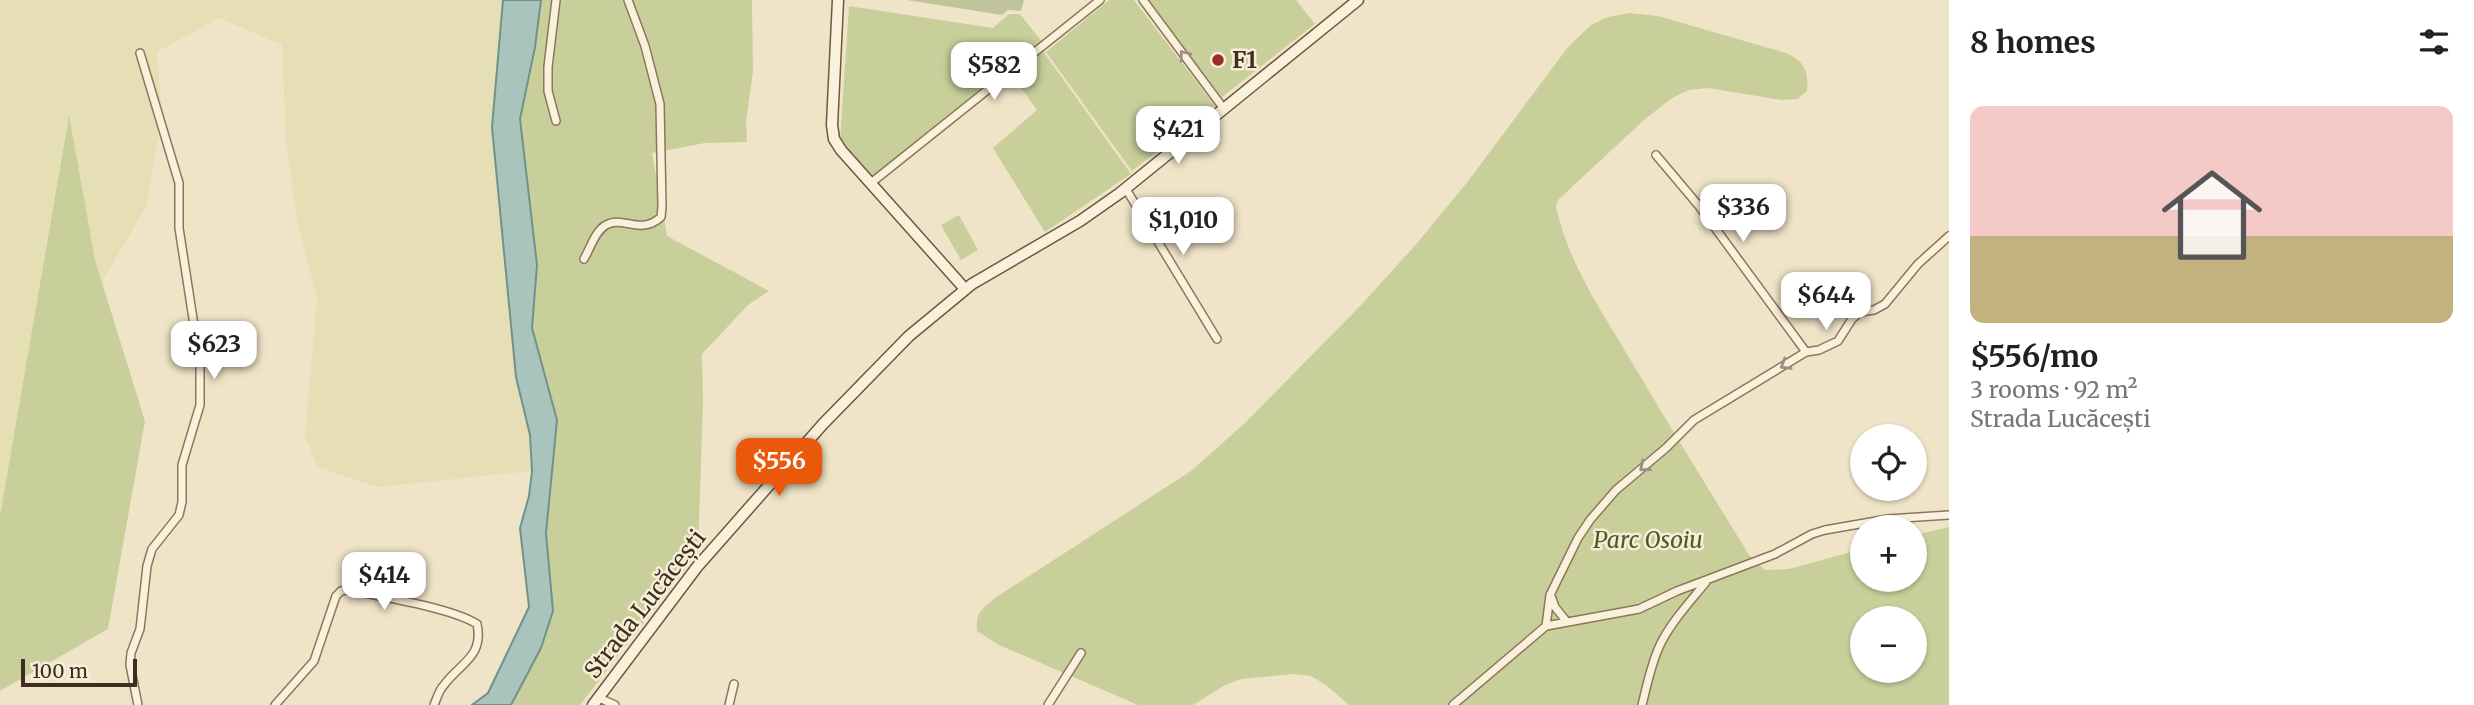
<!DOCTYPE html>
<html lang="en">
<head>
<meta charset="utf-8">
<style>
	:root { --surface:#fff; --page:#f6f6f6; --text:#202124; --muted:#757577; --line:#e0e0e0; --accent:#ea580c }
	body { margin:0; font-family:Merriweather,serif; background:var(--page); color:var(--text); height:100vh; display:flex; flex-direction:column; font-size:26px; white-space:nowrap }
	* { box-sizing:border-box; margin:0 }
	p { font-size:23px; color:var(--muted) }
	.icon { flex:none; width:38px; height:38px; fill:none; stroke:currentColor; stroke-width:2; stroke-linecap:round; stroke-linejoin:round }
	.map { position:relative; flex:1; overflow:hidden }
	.drawer { display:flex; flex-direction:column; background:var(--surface); width:525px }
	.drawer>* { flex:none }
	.fabs { position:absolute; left:1850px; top:424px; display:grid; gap:14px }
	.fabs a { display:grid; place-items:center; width:77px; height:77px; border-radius:50%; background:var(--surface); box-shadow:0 2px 5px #0004; font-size:35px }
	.scale { position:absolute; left:21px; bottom:18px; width:116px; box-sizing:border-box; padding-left:7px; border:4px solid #3d2e20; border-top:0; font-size:19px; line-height:24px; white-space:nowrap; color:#3d2e20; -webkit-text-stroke:5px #f7eed8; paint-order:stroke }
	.price { position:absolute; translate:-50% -60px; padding:0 16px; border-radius:14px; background:#fff; color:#222; font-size:23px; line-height:46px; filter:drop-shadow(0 2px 4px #0008) }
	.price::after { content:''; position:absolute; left:50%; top:42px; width:21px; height:16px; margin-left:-10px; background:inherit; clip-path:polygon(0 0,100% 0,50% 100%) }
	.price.on { background:var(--accent); color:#fff }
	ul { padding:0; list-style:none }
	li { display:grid; align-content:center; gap:14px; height:371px; padding:0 21px }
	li+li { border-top:2px solid var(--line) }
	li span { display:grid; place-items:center; height:217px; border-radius:14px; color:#555 }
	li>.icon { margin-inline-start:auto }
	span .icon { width:126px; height:126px; fill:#fffc; stroke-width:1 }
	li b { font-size:30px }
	h2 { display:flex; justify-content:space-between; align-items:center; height:84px; padding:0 21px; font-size:30px }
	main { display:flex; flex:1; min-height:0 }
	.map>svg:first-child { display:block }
	.farmland { fill:#e6deb5 }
	.green { fill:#c9cf9b; fill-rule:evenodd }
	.cemetery { fill:#bfc49a }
	.water { fill:#a9c4bc; stroke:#6f938a; stroke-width:2 }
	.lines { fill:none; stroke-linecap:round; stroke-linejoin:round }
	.street-casing { stroke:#8d765c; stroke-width:10 }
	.secondary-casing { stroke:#6f573f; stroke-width:13 }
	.street { stroke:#faf1dc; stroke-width:7 }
	.secondary { stroke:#faf1dc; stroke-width:10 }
	.oneway { stroke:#9c907e }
	.poi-dot { fill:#9e2a2b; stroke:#f7eed8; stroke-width:2.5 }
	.labels { text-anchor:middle; stroke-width:5; stroke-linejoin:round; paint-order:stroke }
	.poi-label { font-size:23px; font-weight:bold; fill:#3d2e20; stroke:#f7eed8; text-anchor:start }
	.park-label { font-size:23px; font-style:italic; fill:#4d5a26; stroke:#f7eed8 }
	.street-label { font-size:23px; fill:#3d2e20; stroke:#f7eed8 }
</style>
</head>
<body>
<main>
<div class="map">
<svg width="1949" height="705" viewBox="0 0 1949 705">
	<rect width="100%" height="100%" fill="#f0e4c8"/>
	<path class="farmland" d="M0 0H503L492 127 516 377 530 435 532 471 377 487 318 467 305 437 317 297 297 221 286 140 282 45 219 18 157 52 162 114 147 205 102 282 95 260 68 117 0 516Z"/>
	<path class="green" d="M541 0H752L753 72 746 121 747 142 705 143 652 153 667 236 769 291 748 305 702 354 703 402 698 552 580 705H511L541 648 553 611 546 533 557 420 532 328 537 265 520 119 535 47Z
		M1109 0H1134L1215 106 1132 171 1046 52Z
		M1147 0H1296L1315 24 1222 97Z
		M849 6 993 28 1009 14H1020L1043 43 875 180 840 141Z
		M1630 13 1658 16 1786 53C1804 61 1809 71 1807 91L1798 99 1782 100 1708 88 1689 90 1672 98 1644 120 1558 200 1556 206C1567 260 1599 307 1627 354 1667 422 1708 488 1749 555L1765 570 1789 569 1862 549V579H1914L1915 535 1949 527V705H1349L1326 685 1311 676 1294 674 1241 679 1225 685 1193 705H1138L999 645 977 631C975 613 982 609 995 598L1191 471 1246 422 1363 303 1419 241 1469 180 1568 47 1591 25 1608 17ZM1862 618H1914V670H1862Z
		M1040 47 1131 174 1045 232 993 148 1037 110 1010 72Z
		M69 115 95 260 145 421 108 629 0 691V516Z
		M959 215 978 250 961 260 941 225Z"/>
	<path class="cemetery" d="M907 0H1024L1021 11 1008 10 1002 15Z"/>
	<path class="water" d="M503 0H541L535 47 520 119 537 265 532 328 557 420 546 533 553 611 541 648 511 705H472L488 693 529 607 520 528 529 496 532 471 530 435 516 377 492 127Z"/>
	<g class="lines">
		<defs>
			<path id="street" d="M1143 0 1224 109
				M556 121 548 91V67L556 0
				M1656 155 1699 206 1806 352
				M871 183 1100 0
				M1126 189 1217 339
				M584 259C590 249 595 231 606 225 623 215 640 236 661 217L662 207 660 104 645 46 628 0
				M1551 596 1555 607 1567 622
				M1546 626 1550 595 1578 538 1590 520 1616 490 1666 448 1694 420 1806 352 1819 350 1838 341 1852 319 1860 312 1874 310 1885 304 1918 264 1949 236
				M599 698 615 705
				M138 705 130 665 131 653 140 629 147 566 152 549 179 515 182 502V465L200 405V364L179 228V183L140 53
				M275 705 314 661 336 596 341 591 347 590C379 596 452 608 477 624 484 657 460 663 444 685 439 690 437 698 434 705
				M729 705 734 684
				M1048 705 1081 653
				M1453 705 1546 626 1639 609 1677 591 1775 554 1812 534 1825 530 1888 519 1949 515
				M1642 705C1647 685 1651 664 1660 645 1671 622 1690 602 1706 582"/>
			<path id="secondary" d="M838 0 832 125 834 139 841 150 965 289
				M593 705 697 567 823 424 909 336 972 284 1080 221 1120 193 1358 0"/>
		</defs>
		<use href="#street" class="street-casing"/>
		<use href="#secondary" class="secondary-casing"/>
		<use href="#street" class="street"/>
		<use href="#secondary" class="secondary"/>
	</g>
	<defs><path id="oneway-chevron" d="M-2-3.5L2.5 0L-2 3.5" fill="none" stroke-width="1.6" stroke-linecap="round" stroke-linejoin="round" transform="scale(1.75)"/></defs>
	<g class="oneway">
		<use href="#oneway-chevron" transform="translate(1184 55) rotate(-127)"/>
		<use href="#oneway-chevron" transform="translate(1785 365) rotate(149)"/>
		<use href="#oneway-chevron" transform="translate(1644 467) rotate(141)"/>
	</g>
	<circle class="poi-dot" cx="1218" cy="60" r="7"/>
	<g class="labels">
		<g class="poi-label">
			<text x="1232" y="68">F1</text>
		</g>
		<g class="park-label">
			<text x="1648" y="548">Parc Osoiu</text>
		</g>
		<g class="street-label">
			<text transform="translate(645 604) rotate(-52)" y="8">Strada Lucăcești</text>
		</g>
	</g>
</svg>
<div class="fabs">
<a><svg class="icon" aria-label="locate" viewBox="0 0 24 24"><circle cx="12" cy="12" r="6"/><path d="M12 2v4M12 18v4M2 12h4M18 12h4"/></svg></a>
<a>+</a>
<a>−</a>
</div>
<div class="scale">100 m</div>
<b class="price" style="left:994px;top:102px">$582</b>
<b class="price" style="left:1178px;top:166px">$421</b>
<b class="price" style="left:1743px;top:244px">$336</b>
<b class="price" style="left:1183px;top:257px">$1,010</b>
<b class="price" style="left:1826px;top:332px">$644</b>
<b class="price" style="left:214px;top:381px">$623</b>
<b class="price on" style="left:779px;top:498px">$556</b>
<b class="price" style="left:384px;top:612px">$414</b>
</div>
<section class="drawer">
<h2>8 homes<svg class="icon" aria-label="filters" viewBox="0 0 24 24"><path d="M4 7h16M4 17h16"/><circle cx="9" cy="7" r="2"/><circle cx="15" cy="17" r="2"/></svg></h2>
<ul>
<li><span style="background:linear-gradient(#f6c9c9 60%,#c2b280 0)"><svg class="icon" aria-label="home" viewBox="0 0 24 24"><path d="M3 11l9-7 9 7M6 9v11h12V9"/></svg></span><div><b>$556/mo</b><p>3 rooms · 92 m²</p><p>Strada Lucăcești</p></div></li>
</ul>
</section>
</main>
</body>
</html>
